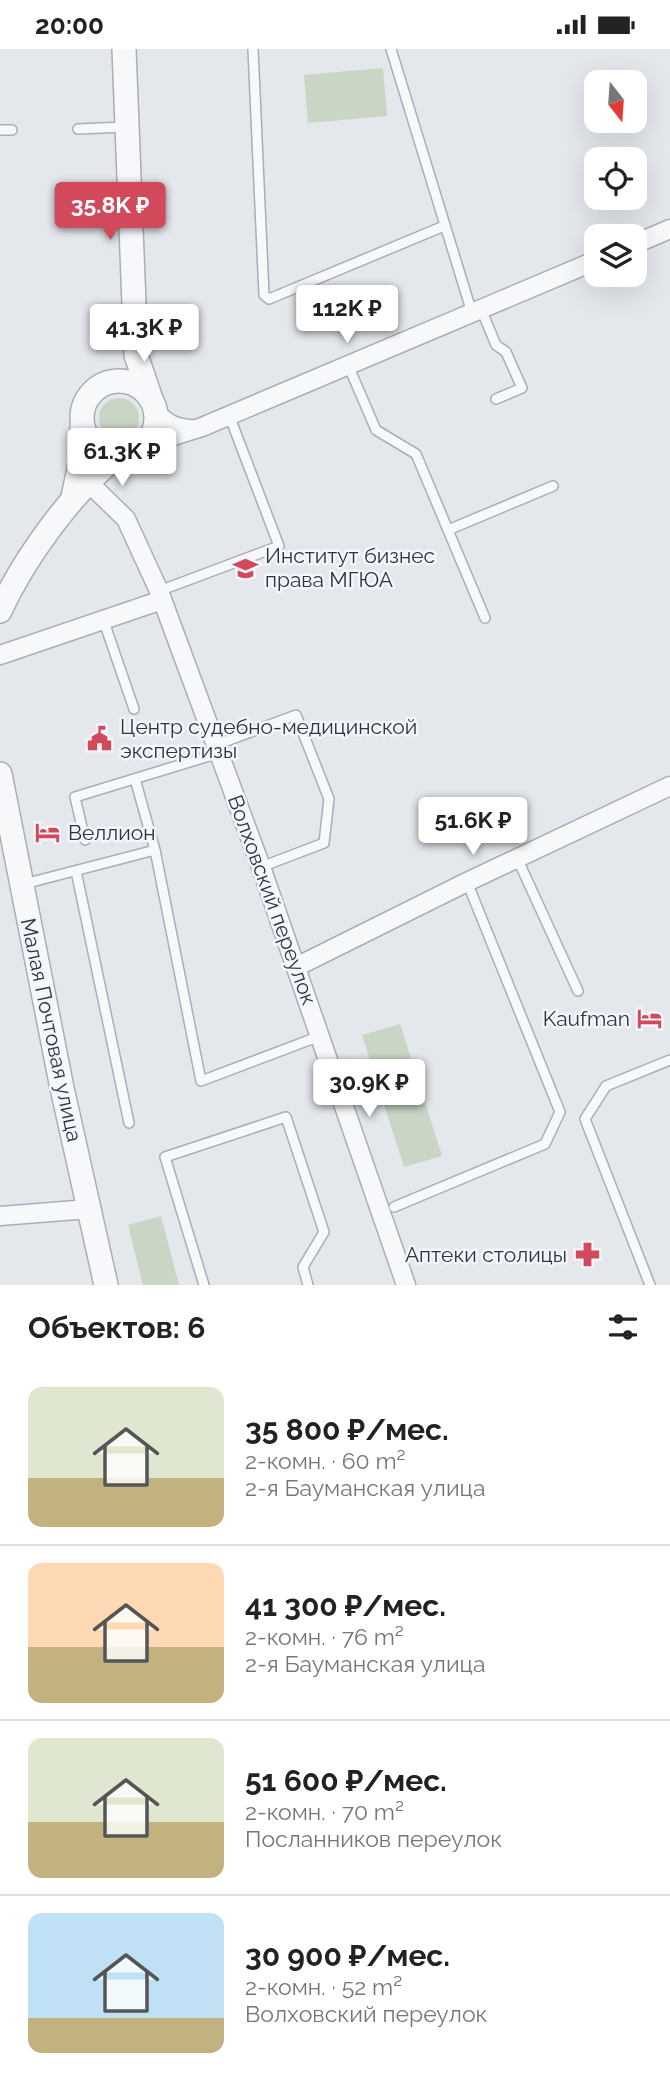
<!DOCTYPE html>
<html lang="ru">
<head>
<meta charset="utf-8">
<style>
	:root { --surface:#fff; --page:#f2f2f2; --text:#222; --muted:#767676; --line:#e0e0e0; --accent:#d1495b }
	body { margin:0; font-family:Raleway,sans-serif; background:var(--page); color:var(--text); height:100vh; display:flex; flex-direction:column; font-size:26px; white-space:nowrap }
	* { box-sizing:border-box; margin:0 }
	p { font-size:23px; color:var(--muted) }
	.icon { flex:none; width:38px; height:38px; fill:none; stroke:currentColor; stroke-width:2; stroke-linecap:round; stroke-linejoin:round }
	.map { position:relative; height:1236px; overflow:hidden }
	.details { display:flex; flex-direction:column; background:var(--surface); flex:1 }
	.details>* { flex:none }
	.needle { width:46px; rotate:163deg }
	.tools { position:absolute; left:584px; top:21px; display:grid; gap:14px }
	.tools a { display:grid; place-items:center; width:63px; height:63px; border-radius:14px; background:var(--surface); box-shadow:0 7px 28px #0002; font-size:35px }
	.price { position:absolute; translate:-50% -60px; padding:0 16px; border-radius:7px; background:#fff; color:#222; font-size:23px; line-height:46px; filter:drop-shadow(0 2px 4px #0008) }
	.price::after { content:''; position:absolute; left:50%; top:42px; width:21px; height:16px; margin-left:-10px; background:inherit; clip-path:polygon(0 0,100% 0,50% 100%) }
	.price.on { background:var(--accent); color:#fff }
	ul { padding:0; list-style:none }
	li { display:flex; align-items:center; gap:21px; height:175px; padding:0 28px }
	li+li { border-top:2px solid var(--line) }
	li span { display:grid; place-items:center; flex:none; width:196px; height:140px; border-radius:14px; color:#555 }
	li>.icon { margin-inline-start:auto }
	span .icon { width:84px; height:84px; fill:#fffc; stroke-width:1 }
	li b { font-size:30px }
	h2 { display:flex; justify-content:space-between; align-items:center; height:84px; padding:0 28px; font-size:30px }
	.status { display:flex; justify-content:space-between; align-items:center; height:49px; padding:0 35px; background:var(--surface); direction:ltr }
	.status svg { height:19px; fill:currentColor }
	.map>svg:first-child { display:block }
	.green { fill:#c9d6c5 }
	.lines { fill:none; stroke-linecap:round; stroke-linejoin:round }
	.service-casing { stroke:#a9aeb7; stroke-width:12 }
	.minor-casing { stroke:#a9aeb7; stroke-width:21 }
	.tertiary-casing { stroke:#a9aeb7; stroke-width:26 }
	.service { stroke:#f7f8fa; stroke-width:9 }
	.minor { stroke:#f7f8fa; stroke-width:18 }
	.tertiary { stroke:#f7f8fa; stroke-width:23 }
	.labels { text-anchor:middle; stroke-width:5; stroke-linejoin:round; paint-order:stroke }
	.poi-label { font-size:21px; fill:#2b3445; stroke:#f4f6f9; text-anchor:start }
	.street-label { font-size:21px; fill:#2b3445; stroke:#f4f6f9 }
</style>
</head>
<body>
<div class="status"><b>20:00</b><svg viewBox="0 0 49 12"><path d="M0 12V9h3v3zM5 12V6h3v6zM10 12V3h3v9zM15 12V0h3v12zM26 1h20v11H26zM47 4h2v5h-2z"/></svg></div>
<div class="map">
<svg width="670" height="1236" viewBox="0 0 670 1236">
	<rect width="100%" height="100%" fill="#e4e7ec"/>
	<path class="green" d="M383 19 387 67 308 74 304 26Z
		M99 369a20 20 0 1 1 40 0a20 20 0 1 1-40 0Z
		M400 975 442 1107 404 1118 362 986Z
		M161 1167 179 1236H143L128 1176Z"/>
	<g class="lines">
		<defs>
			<path id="service" d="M253 0 264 246 269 250 444 177
				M391 0 472 264
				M78 80 125 78
				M0 81H12
				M481 260 496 296 506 303 522 339 496 350
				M348 316 376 381 416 405 485 569
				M448 481 553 437
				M159 542 279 497 229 366
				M103 570 134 660
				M216 696 296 666 329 750 324 794 261 818
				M135 730 155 801 201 1032 320 987
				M85 791 75 748 219 704
				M517 809 578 942
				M76 822 129 1074
				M24 835 155 801
				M394 1158 545 1095 560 1063 467 833
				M204 1236 165 1108 286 1068 324 1183 303 1218 308 1236
				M650 1236 585 1070 606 1037 670 1011"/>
			<path id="minor" d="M635 195 670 180
				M155 362C166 374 174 379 190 380
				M142 397 202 378 597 211
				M88 433 126 470 159 542 261 818 406 1236
				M0 606 162 551
				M296 918 467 833 670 737
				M0 1167 89 1160"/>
			<path id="tertiary" d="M124 0 136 306 151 350
				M82 369a37 37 0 1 1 74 0a37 37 0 1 1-74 0Z
				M73 448 82 406V378
				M0 562C24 509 73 442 118 406
				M0 725 62 1039 106 1236"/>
		</defs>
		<use href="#service" class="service-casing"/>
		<use href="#minor" class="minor-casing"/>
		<use href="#tertiary" class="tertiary-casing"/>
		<use href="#service" class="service"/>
		<use href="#minor" class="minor"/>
		<use href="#tertiary" class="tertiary"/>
	</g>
	<defs>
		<symbol id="university-bare" viewBox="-9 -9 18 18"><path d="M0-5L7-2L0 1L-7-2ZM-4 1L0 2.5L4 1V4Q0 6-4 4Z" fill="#d1495b" stroke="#f4f6f9" stroke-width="2.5" paint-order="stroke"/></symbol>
		<symbol id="civic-bare" viewBox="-9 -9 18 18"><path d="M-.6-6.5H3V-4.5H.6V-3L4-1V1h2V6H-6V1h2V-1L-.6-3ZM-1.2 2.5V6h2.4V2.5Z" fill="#d1495b" stroke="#f4f6f9" stroke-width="2.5" paint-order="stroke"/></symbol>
		<symbol id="hotel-bare" viewBox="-9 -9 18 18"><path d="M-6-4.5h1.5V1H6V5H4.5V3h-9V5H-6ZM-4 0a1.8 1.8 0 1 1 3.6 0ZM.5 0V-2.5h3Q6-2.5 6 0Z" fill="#d1495b" stroke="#f4f6f9" stroke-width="2.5" paint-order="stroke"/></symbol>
		<symbol id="pharmacy-bare" viewBox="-9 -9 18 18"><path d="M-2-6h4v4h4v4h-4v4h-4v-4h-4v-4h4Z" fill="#d1495b" stroke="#f4f6f9" stroke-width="2.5" paint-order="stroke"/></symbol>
	</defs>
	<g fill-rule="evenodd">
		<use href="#university-bare" x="228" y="502" width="35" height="35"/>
		<use href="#civic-bare" x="82" y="672" width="35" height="35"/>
		<use href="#hotel-bare" x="30" y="766" width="35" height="35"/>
		<use href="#hotel-bare" x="632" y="952" width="35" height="35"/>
		<use href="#pharmacy-bare" x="570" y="1188" width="35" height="35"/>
	</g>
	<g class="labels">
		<g class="poi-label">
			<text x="265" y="514">Институт бизнес<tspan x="265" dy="24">права МГЮА</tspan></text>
			<text x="120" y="685">Центр судебно-медицинской<tspan x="120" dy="24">экспертизы</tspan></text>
			<text x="68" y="791">Веллион</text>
			<text x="630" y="977" text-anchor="end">Kaufman</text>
			<text x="567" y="1213" text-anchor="end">Аптеки столицы</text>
		</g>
		<g class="street-label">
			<text transform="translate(272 851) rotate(70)" y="7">Волховский переулок</text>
			<text transform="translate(51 981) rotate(78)" y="7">Малая Почтовая улица</text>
		</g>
	</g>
</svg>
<div class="tools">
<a><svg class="needle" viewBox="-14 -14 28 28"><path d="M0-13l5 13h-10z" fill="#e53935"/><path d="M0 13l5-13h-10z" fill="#767676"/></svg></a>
<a><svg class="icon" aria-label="locate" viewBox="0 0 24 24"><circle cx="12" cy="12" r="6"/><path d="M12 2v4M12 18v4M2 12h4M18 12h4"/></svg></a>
<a><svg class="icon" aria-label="layers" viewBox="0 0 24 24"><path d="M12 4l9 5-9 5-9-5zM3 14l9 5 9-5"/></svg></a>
</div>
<b class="price on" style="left:110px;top:193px">35.8K ₽</b>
<b class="price" style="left:347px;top:296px">112K ₽</b>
<b class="price" style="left:144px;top:315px">41.3K ₽</b>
<b class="price" style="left:122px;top:439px">61.3K ₽</b>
<b class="price" style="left:473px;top:808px">51.6K ₽</b>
<b class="price" style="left:369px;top:1070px">30.9K ₽</b>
</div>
<section class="details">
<h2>Объектов: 6<svg class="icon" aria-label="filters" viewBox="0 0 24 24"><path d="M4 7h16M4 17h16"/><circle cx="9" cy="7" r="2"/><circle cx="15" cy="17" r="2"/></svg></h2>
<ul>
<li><span style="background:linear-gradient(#dfe7d0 65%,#c2b280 0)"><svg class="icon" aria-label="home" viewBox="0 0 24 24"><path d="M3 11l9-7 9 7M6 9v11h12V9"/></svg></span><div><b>35 800 ₽/мес.</b><p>2-комн. · 60 m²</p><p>2-я Бауманская улица</p></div></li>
<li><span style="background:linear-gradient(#ffd9b3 60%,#c2b280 0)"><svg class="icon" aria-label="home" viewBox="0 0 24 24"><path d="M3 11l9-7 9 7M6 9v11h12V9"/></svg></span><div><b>41 300 ₽/мес.</b><p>2-комн. · 76 m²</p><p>2-я Бауманская улица</p></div></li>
<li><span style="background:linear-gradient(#dfe7d0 60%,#c2b280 0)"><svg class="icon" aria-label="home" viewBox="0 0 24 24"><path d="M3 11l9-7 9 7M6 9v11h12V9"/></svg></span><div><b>51 600 ₽/мес.</b><p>2-комн. · 70 m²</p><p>Посланников переулок</p></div></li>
<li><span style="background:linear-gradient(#bfe0f5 75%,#c2b280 0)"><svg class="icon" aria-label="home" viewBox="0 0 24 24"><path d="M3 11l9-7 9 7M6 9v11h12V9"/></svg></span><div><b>30 900 ₽/мес.</b><p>2-комн. · 52 m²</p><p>Волховский переулок</p></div></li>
</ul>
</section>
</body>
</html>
